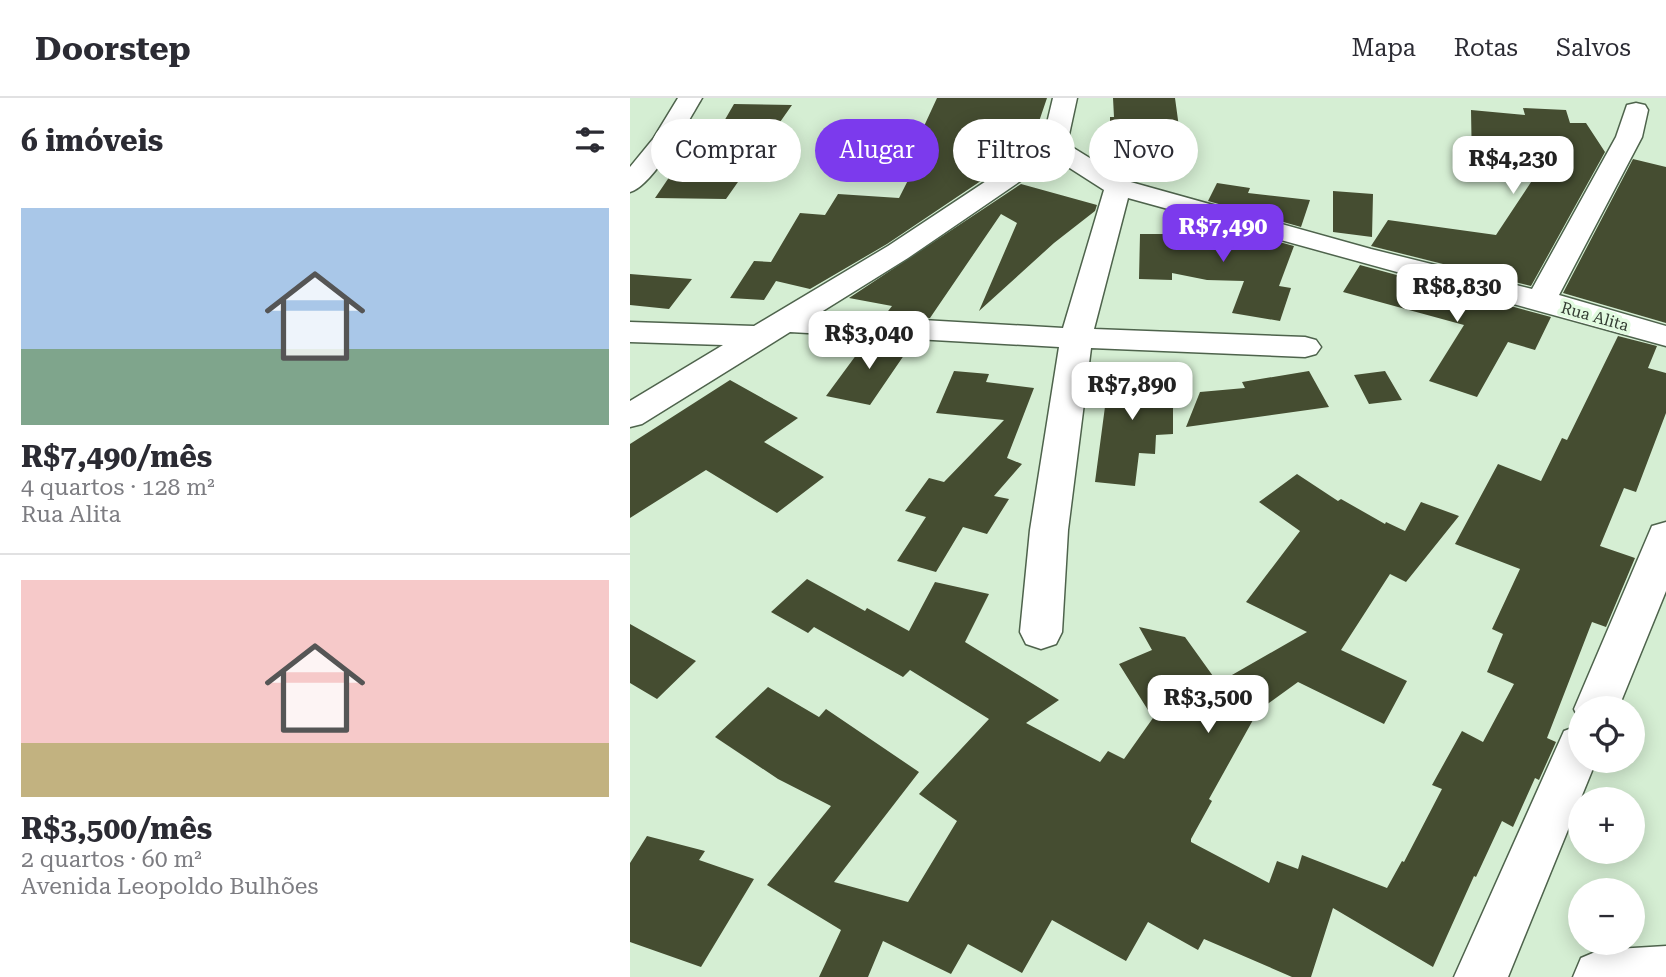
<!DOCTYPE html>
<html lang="pt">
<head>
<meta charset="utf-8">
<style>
	:root { --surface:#fff; --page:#f2f2f3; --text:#2b2b33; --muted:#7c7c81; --line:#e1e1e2; --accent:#7c3aed }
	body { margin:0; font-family:"Roboto Serif",serif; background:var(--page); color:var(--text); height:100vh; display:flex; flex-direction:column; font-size:26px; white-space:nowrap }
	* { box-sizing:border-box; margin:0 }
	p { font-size:23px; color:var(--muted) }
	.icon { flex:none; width:38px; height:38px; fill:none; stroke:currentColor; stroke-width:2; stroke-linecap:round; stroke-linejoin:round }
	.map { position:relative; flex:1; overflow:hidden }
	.details { display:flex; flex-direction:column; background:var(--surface); width:630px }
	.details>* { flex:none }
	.top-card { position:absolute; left:21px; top:21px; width:665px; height:63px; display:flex; gap:14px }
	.tools { position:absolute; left:938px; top:598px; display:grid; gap:14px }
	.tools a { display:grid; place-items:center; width:77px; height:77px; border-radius:50%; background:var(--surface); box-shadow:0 4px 18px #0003; font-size:35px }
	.price { position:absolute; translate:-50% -60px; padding:0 16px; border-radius:14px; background:#fff; color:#222; font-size:23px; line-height:46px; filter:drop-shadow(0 2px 4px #0008) }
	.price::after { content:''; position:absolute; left:50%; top:42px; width:21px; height:16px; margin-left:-10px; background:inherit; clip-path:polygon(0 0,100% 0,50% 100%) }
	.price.on { background:var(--accent); color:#fff }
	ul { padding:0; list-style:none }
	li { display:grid; align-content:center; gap:14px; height:371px; padding:0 21px }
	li+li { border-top:2px solid var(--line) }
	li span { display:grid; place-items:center; height:217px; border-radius:0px; color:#555 }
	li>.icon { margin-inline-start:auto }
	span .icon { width:126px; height:126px; fill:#fffc; stroke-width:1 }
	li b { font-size:30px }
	h2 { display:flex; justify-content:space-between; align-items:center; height:84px; padding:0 21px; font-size:30px }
	.chip { padding:0 24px; border-radius:32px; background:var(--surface); box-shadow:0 4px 18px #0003; font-size:24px; line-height:63px }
	.chip.on { background:var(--accent); color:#fff }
	header { display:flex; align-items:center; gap:42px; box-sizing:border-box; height:98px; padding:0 35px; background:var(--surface); border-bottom:2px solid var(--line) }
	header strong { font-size:33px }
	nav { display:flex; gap:38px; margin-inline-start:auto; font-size:24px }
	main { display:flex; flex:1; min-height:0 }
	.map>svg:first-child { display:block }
	.building { fill:#454d31 }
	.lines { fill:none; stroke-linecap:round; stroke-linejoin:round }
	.minor-casing { stroke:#4e634c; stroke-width:3 }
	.minor { fill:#fff; fill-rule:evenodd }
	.labels { text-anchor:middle; stroke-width:7; stroke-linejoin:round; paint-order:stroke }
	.far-street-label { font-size:16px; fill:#333d32; stroke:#e2fbe0 }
</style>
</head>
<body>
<header>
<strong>Doorstep</strong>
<nav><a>Mapa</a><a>Rotas</a><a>Salvos</a></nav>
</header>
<main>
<section class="details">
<h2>6 imóveis<svg class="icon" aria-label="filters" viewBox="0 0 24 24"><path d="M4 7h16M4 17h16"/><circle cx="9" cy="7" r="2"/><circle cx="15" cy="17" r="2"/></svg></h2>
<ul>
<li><span style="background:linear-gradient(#a9c7e8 65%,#7fa58c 0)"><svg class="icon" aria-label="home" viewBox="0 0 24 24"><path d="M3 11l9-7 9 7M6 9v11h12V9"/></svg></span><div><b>R$7,490/mês</b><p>4 quartos · 128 m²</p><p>Rua Alita</p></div></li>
<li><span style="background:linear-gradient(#f6c9c9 75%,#c2b280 0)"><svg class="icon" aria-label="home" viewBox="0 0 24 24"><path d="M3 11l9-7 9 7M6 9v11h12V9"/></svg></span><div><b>R$3,500/mês</b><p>2 quartos · 60 m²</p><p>Avenida Leopoldo Bulhões</p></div></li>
</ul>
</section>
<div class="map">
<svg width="1036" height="879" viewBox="0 0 1036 879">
	<rect width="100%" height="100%" fill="#d5eed3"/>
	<path class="building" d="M307 0H417L400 50 257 146 180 191 146 183 134 202 100 200 124 163 141 164 170 115 195 117 208 96 269 100 300 39H289Z
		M483 0H545L554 66H518L501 81 480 70V19H484Z
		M104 6 162 7 96 101 25 100 76 25H93Z
		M893 10 936 12 940 25H956L975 54 901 188 741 148 758 122 866 137 907 75 842 69 841 12 895 17Z
		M1003 61 1036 69V225L933 195Z
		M587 85 620 90 618 95 680 102 671 129 578 103Z
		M391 86 467 107 465 113 424 145 349 213 387 125 371 116 300 220 255 217 262 208 219 200Z
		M703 93 743 96 742 139 703 134Z
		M569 122 664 148 649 188 661 190 650 223 602 215 614 183 577 182 542 175V182L509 181 510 136H561Z
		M730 167 921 219 905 252 878 244 847 299 799 283 834 227 713 194Z
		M0 176 62 181 39 211 0 207Z
		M988 238 1027 248 1018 270 1036 275V315L1006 394 994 390 970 448 1005 460 976 529 962 524 917 640 926 644 909 682 905 680 883 729 872 723 846 779 844 778 803 869 703 810 681 879H662L574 841 568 852 518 824 496 863 422 822 392 875 338 846 321 876 253 843 238 879H189L211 832 137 787 201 708 148 681 85 639 138 589 189 619 196 611 289 674 204 784 278 804 327 723 289 696 359 621 280 572 273 579 184 529 178 535 141 514 177 481 235 513 237 510 279 533 305 484 359 496 335 544 429 602 396 625 470 664 478 653 494 661 523 620 489 566 522 552 509 529 555 539 588 585 677 534 616 504 670 433 629 404 667 376 708 403 711 401 755 426 756 424 775 433 791 404 829 418 776 484 760 476 711 552 777 583 754 626 668 584 628 613 579 701 582 703 561 741V744L639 785 647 763 668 771 672 757 757 790 772 763 774 764 812 691 802 687 832 633 853 644 884 586 857 574 873 536 862 531 890 471 825 446 868 366 911 383 932 340 937 342Z
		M238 241 283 244 240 307 196 298Z
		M523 264 535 297 543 296V336L526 337 525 356 509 355 505 388 465 384 480 271Z
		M324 273 359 276 356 284 404 290 377 360 392 366 364 398 379 401 357 436 333 429 306 474 267 463 296 419 275 413 299 380 314 384 374 322 306 315Z
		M679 273 699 309 556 329 570 294 615 290 612 284Z
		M755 273 772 302 739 306 724 277Z
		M100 282 168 320 134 344 194 379 147 415 76 372 0 420V346Z
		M0 526 66 563 27 601 0 585Z
		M17 738 75 753 69 762 124 781 71 869 0 844V765Z"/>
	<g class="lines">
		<defs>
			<path id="minor" d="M48 0H72C59 22 23 88 0 94V69L23 41Z
				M423 0H447L437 46 497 83 741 151 902 191 986 39 997 7 1006 5 1015 7 1018 12 1012 39 929 197 1036 228V248L498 100 464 231 675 239 686 242 691 249 686 256 675 259 461 250 438 432 432 534 426 546 411 551 396 546 390 534 400 432 429 249 160 234 12 326 0 329V303L93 247 0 244V224L124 228 258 148 412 46ZM424 60 474 92 433 230 188 216 278 160Z
				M1036 424V493L988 611H950V624L944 611 1022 428Z
				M950 627V663H966L878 879H824L934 633Z
				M1036 848V879H943L951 860 970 852Z"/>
		</defs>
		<use href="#minor" class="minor-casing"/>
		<use href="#minor" class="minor"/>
	</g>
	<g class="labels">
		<g class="far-street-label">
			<text transform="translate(965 218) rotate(16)" y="6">Rua Alita</text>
		</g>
	</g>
</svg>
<div class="tools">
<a><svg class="icon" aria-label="locate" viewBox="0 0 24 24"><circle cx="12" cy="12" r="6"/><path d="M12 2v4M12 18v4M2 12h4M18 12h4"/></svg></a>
<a>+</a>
<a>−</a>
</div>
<b class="price" style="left:883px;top:98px">R$4,230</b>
<b class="price on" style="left:593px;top:166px">R$7,490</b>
<b class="price" style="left:827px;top:226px">R$8,830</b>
<b class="price" style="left:239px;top:273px">R$3,040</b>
<b class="price" style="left:502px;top:324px">R$7,890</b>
<b class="price" style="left:578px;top:637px">R$3,500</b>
<div class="top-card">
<a class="chip">Comprar</a>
<a class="chip on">Alugar</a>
<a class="chip">Filtros</a>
<a class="chip">Novo</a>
</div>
</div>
</main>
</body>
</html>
